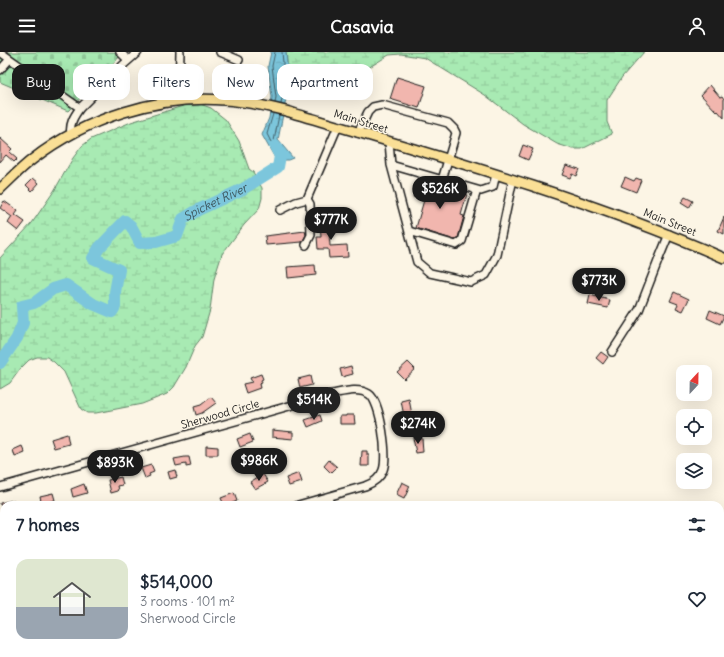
<!DOCTYPE html>
<html lang="en">
<head>
<meta charset="utf-8">
<style>
	:root { --surface:#fff; --page:#f6f6f7; --text:#1f2937; --muted:#747a83; --accent:#1c1c1c }
	body { margin:0; font-family:Delius,sans-serif; background:var(--page); color:var(--text); height:100vh; display:flex; flex-direction:column; font-size:15px; white-space:nowrap }
	* { box-sizing:border-box; margin:0 }
	p { font-size:13px; color:var(--muted) }
	.icon { flex:none; width:22px; height:22px; fill:none; stroke:currentColor; stroke-width:2; stroke-linecap:round; stroke-linejoin:round }
	.map { position:relative; flex:1; overflow:hidden }
	.sheet { position:absolute; left:0px; top:449px; width:724px; height:156px; display:flex; flex-direction:column; background:var(--surface); border-radius:12px 12px 0 0; box-shadow:0 4px 16px #0002 }
	.sheet>* { flex:none }
	.hud { position:absolute; left:12px; top:12px; width:400px; height:36px; display:flex; gap:8px }
	.needle { width:26px; rotate:22deg }
	.tools { position:absolute; left:676px; top:313px; display:grid; gap:8px }
	.tools a { display:grid; place-items:center; width:36px; height:36px; border-radius:8px; background:var(--surface); box-shadow:0 4px 16px #0002; font-size:20px }
	.price { position:absolute; translate:-50% -34px; padding:0 9px; border-radius:14px; background:var(--accent); color:#fff; font-size:13px; line-height:26px; filter:drop-shadow(0 1px 2px #0008) }
	.price::after { content:''; position:absolute; left:50%; top:24px; width:12px; height:9px; margin-left:-6px; background:inherit; clip-path:polygon(0 0,100% 0,50% 100%) }
	.price.on { background:#222; color:#fff }
	ul { padding:0; list-style:none }
	li { display:flex; align-items:center; gap:12px; height:100px; padding:0 16px }
	li span { display:grid; place-items:center; flex:none; width:112px; height:80px; border-radius:12px; color:#555 }
	li>.icon { margin-inline-start:auto }
	span .icon { width:48px; height:48px; fill:#fffc; stroke-width:1 }
	li b { font-size:17px }
	h2 { display:flex; justify-content:space-between; align-items:center; height:48px; padding:0 16px; font-size:17px }
	.tag { padding:0 14px; border-radius:12px; background:var(--surface); box-shadow:0 4px 16px #0002; font-size:14px; line-height:36px }
	.tag.on { background:var(--accent); color:#fff }
	header { display:flex; justify-content:space-between; align-items:center; height:52px; padding:0 16px; background:var(--accent); color:#fff; font-size:18px; font-weight:800 }
	.map>svg:first-child { display:block }
	.wetland { fill:url(#wetland-marsh); stroke:#628368 }
	.cemetery { fill:url(#cemetery-stones); stroke:#628368 }
	.water { fill:url(#water-ripples); stroke:#56828f }
	.lines { fill:none; stroke-linecap:round; stroke-linejoin:round }
	.shore { stroke:#426069; stroke-width:1 }
	.river { stroke:#7cc6dc; stroke-width:12 }
	.building { fill:#f1b6ae; stroke:#1c1c1c }
	.minor-casing { stroke:#1c1c1c; stroke-width:10 }
	.major-casing { stroke:#1c1c1c; stroke-width:12 }
	.minor { stroke:#fcf5e5; stroke-width:7 }
	.major { stroke:#fadf96; stroke-width:9 }
	.labels { text-anchor:middle; stroke-width:3; stroke-linejoin:round; paint-order:stroke }
	.street-label { font-size:11px; fill:#1c1c1c; stroke:#fcf5e5 }
	.water-label { font-size:12px; font-style:italic; fill:#3e585f; stroke:#fcf5e5 }
</style>
</head>
<body>
<header><svg class="icon" aria-label="menu" viewBox="0 0 24 24"><path d="M4 6h16M4 12h16M4 18h16"/></svg>Casavia<svg class="icon" aria-label="person" viewBox="0 0 24 24"><circle cx="12" cy="8" r="4"/><path d="M4 21q1-7 8-7t8 7"/></svg></header>
<div class="map">
<svg width="724" height="605" viewBox="0 0 724 605">
	<defs>
		<pattern id="wetland-marsh" width="20" height="14" patternUnits="userSpaceOnUse"><rect width="20" height="14" fill="#a8eab3"/><path d="M1 5h8M5 5V1M11 12h8M15 12V8" fill="none" stroke="#90c899"/></pattern>
		<pattern id="cemetery-stones" width="16" height="16" patternUnits="userSpaceOnUse"><rect width="16" height="16" fill="#a8eab3"/><path d="M2 7V4a2 2 0 0 1 4 0v3zM10 15v-3a2 2 0 0 1 4 0v3z" fill="#90c899"/></pattern>
		<pattern id="water-ripples" width="26" height="14" patternUnits="userSpaceOnUse"><rect width="26" height="14" fill="#7cc6dc"/><path d="M2 4q2-2 4 0t4 0M15 11q2-2 4 0t4 0" fill="none" stroke="#6baabc"/></pattern>
	</defs>
	<rect width="100%" height="100%" fill="#fcf5e5"/>
	<filter id="ink" filterUnits="userSpaceOnUse"><feTurbulence type="fractalNoise" baseFrequency=".025" numOctaves="2"/><feDisplacementMap in="SourceGraphic" scale="8" xChannelSelector="R" yChannelSelector="G"/><feConvolveMatrix kernelMatrix="1 2 1 2 8 2 1 2 1" color-interpolation-filters="sRGB"/></filter>
	<g filter="url(#ink)">
		<path class="wetland" d="M286 0H644L622 25 607 48V70L612 82 582 97H573L557 92 523 72 485 43 425 6 401 2 389 3 368 16 351 34 340 41 326 40 296 31 289 32Z
			M200 52 211 56 226 68 239 89 249 117 253 120 262 136V146L259 157 244 173 222 202 214 227 210 258 202 285 195 294 186 315 174 335 167 342 142 352 96 361H87L81 357 64 320 54 310 47 305H37L29 308 21 316 10 331 0 337V206L32 171 54 139 73 106 82 94 91 87 131 70 183 54Z"/>
		<path class="cemetery" d="M0 0H124L68 59 0 30Z"/>
		<path class="water" d="M271 0H286L289 32 278 88 293 106 288 108H276L262 83 269 66 272 45 268 14Z"/>
		<g class="lines">
			<path class="shore" d="M275 0 272 14 276 45 275 51
				M281 52 285 32 282 0
				M273 62 267 82 271 90 274 89 279 63"/>
			<path class="river" id="s1" d="M0 311 17 286 23 271 22 254 34 251 53 237 66 233 93 252 112 260 115 255V240L119 218 93 206 99 196 125 169 131 174 140 191 156 190 177 184 183 167 198 158 243 137 278 115 280 104 275 94"/>
		</g>
		<path class="building" d="M397 25 426 34 419 56 390 47Z
			M710 33 720 45 722 44 724 47V66L718 59 717 60 701 43Z
			M0 86 12 97 9 100 17 107 14 110 6 103 0 110Z
			M523 93 533 97 528 108 519 104Z
			M566 113 579 117 576 124 572 122 570 126 562 123Z
			M625 125 634 129 636 126 641 128 636 140 621 134Z
			M33 126 39 131 32 139 26 133Z
			M418 128 467 142 461 163 464 164 458 186 455 188 416 176 424 148 413 145Z
			M685 145 693 149 689 156 681 151Z
			M4 149 18 159 15 163 25 170 18 179 8 171 12 165 0 156Z
			M724 165V182L718 179Z
			M338 170 339 177 329 178 330 194 347 193 348 205 329 206 328 197H318L317 185H321L320 171Z
			M305 179 306 183 302 190 266 193 265 184Z
			M315 213 316 223 288 226 287 215Z
			M674 240 689 247 683 259 676 256 678 252 670 249Z
			M590 243 610 248 608 256 588 252Z
			M710 258 724 264 720 272 707 266Z
			M601 300 608 305 603 312 596 306Z
			M408 310 415 317 404 327 397 320Z
			M351 314 353 322 342 325 340 317Z
			M261 322 263 327 261 328 262 331 259 332 260 336 246 341 243 332 252 330 250 326Z
			M310 324 312 333 300 336 298 327Z
			M211 345 216 351 202 361 196 363 194 355 201 353Z
			M409 347 413 368 405 369 401 349Z
			M320 363 322 369 308 375 305 368Z
			M346 363H354L355 372H340V364H346Z
			M272 378 293 380V387L272 385Z
			M67 382 69 392 54 396 51 387Z
			M250 382 253 390 240 395 237 387Z
			M413 386H422L423 400 416 401Z
			M22 394 25 401 15 405 13 398Z
			M206 394 218 395V403H206Z
			M362 399H367V403H369V414H361Z
			M185 405H189L191 414 186 415V412L176 414 174 407Z
			M329 408 337 415 331 421 324 414Z
			M151 413 154 420 149 422 150 424 145 426 141 416Z
			M175 418 177 425 170 427 168 420Z
			M299 421 302 430 289 434 286 426Z
			M263 422 268 430 255 437 250 430Z
			M121 425 123 433 118 434 119 438 118 439 111 441 108 428Z
			M402 430 410 434 404 447 396 443Z
			M84 432 87 441 73 445 71 437Z
			M53 441 55 448 48 450 49 453H42L40 444Z
			M234 441 237 449 228 453H224L221 446Z
			M14 448 15 453H0V451Z"/>
		<g class="lines">
			<defs>
				<path id="minor" d="M0 0 10 7
					M120 0 128 8
					M220 0 239 8
					M0 18 10 7 80 56C74 64 69 72 71 82
					M180 48 179 37 180 0
					M80 56 122 14 138 0
					M358 81 368 60 373 55 382 53 448 71 454 77 456 81 442 128
					M389 90 391 113 417 210 430 221 471 230 486 223 497 203 513 127
					M391 113 481 139 493 135 496 122
					M280 158 296 150 307 147
					M409 179 456 193 462 189 477 138
					M306 193 311 183 310 152 307 147 338 74
					M612 300 639 258 658 209 669 182
					M0 435 332 342C343 340 358 335 369 342 381 350 388 405 383 418 380 427 373 431 365 434L298 453
					M328 445 330 453
					M0 525 4 543
					M130 601 140 605
					M302 605 304 601"/>
				<path id="major" d="M0 137C11 127 21 116 33 107 86 66 157 43 224 48 245 49 266 54 286 59 434 103 582 144 724 206"/>
			</defs>
			<use href="#minor" class="minor-casing"/>
			<use href="#major" class="major-casing"/>
			<use href="#minor" class="minor"/>
			<use href="#major" class="major"/>
		</g>
	</g>
	<g class="labels">
		<g class="street-label">
			<text transform="translate(361 69) rotate(17)" y="4">Main Street</text>
			<text transform="translate(670 170) rotate(22)" y="4">Main Street</text>
			<text transform="translate(220 362) rotate(-16)" y="4">Sherwood Circle</text>
		</g>
		<g class="water-label">
			<text dy="4" stroke="none"><textPath href="#s1" startOffset="407">Spicket River</textPath></text>
		</g>
	</g>
</svg>
<div class="tools">
<a><svg class="needle" viewBox="-14 -14 28 28"><path d="M0-13l5 13h-10z" fill="#e53935"/><path d="M0 13l5-13h-10z" fill="#747a83"/></svg></a>
<a><svg class="icon" aria-label="locate" viewBox="0 0 24 24"><circle cx="12" cy="12" r="6"/><path d="M12 2v4M12 18v4M2 12h4M18 12h4"/></svg></a>
<a><svg class="icon" aria-label="layers" viewBox="0 0 24 24"><path d="M12 4l9 5-9 5-9-5zM3 14l9 5 9-5"/></svg></a>
</div>
<b class="price" style="left:440px;top:158px">$526K</b>
<b class="price" style="left:331px;top:189px">$777K</b>
<b class="price" style="left:599px;top:250px">$773K</b>
<b class="price on" style="left:314px;top:369px">$514K</b>
<b class="price" style="left:418px;top:393px">$274K</b>
<b class="price" style="left:259px;top:430px">$986K</b>
<b class="price" style="left:115px;top:432px">$893K</b>
<div class="hud">
<a class="tag on">Buy</a>
<a class="tag">Rent</a>
<a class="tag">Filters</a>
<a class="tag">New</a>
<a class="tag">Apartment</a>
</div>
<section class="sheet">
<h2>7 homes<svg class="icon" aria-label="filters" viewBox="0 0 24 24"><path d="M4 7h16M4 17h16"/><circle cx="9" cy="7" r="2"/><circle cx="15" cy="17" r="2"/></svg></h2>
<ul>
<li><span style="background:linear-gradient(#dfe7d0 60%,#9aa5b1 0)"><svg class="icon" aria-label="home" viewBox="0 0 24 24"><path d="M3 11l9-7 9 7M6 9v11h12V9"/></svg></span><div><b>$514,000</b><p>3 rooms · 101 m²</p><p>Sherwood Circle</p></div><svg class="icon" aria-label="heart" viewBox="0 0 24 24"><path d="M12 20l-8-8c-3-5 5-10 8-4 3-6 11-1 8 4z"/></svg></li>
</ul>
</section>
</div>
</body>
</html>
